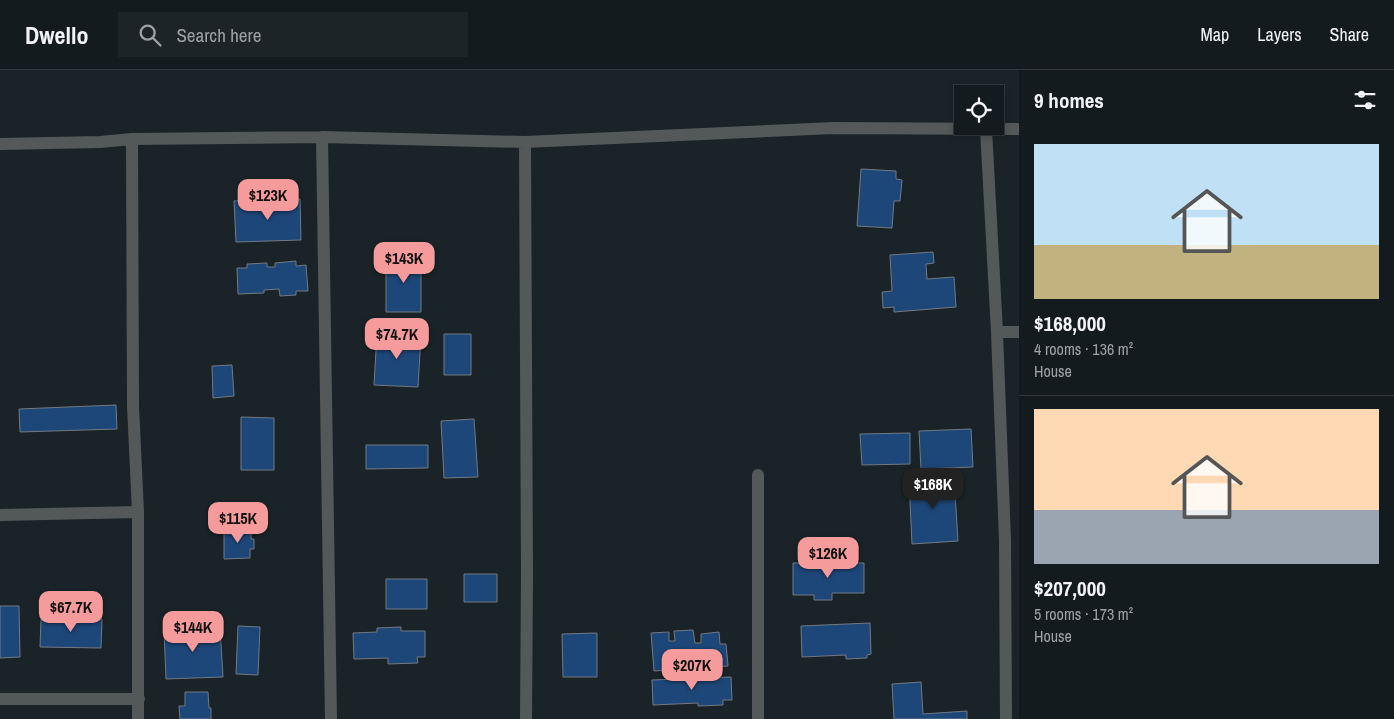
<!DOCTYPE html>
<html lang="en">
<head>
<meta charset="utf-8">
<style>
	:root { --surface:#141b1e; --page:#1d2427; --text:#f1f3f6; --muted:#9da1a4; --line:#33393c; --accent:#f59b9c }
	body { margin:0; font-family:"Archivo Narrow",sans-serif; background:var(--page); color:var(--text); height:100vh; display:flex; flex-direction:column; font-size:19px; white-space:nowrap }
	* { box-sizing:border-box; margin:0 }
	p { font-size:16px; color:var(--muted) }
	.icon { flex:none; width:28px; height:28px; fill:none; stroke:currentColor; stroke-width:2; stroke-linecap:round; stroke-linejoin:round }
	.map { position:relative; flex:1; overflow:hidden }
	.panel { display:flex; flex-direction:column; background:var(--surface); width:375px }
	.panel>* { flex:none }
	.buttons { position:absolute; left:954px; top:15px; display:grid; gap:10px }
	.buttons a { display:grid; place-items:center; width:50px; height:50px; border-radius:0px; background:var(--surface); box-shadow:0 2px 8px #0003,0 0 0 1px var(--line); font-size:25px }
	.price { position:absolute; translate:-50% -42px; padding:0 11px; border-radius:10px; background:var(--accent); color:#111; font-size:16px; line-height:32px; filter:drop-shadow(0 1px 2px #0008) }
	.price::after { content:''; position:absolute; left:50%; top:30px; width:15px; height:11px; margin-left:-8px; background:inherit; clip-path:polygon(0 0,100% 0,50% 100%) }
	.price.current { background:#222; color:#fff }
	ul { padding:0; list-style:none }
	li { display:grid; align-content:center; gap:10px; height:265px; padding:0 15px }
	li+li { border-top:1px solid var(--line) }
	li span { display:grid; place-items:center; height:155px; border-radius:0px; color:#555 }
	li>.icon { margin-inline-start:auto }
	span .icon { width:90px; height:90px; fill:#fffc; stroke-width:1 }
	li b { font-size:21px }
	h2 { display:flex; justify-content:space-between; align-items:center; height:60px; padding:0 15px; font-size:21px }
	header { display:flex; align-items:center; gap:30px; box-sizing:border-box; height:70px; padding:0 25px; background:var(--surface); border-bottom:1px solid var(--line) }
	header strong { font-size:24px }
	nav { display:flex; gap:28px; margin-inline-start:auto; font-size:18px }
	.search { width:350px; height:45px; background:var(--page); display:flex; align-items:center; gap:12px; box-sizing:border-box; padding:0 18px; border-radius:0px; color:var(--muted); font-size:19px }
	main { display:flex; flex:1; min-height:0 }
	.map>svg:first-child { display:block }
	.building { fill:#1e4779; stroke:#727982 }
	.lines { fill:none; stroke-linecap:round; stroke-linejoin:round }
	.minor { stroke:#535958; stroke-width:12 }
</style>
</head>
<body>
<header>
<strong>Dwello</strong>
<div class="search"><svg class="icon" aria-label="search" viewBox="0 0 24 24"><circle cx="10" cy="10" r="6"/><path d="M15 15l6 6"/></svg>Search here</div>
<nav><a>Map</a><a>Layers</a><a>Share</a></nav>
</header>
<main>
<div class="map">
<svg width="1019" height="649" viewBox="0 0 1019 649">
	<rect width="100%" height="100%" fill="#1a2428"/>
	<path class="building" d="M861 99 896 101V109L902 110 900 131H894L892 158 857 156Z
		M300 129 301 170 236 172 234 131 262 130V140H279L278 130Z
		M933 182 934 193 926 194 927 209 954 207 956 237 894 242V237L883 238 882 222 892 221 890 185Z
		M421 185V242H386V186Z
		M296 191V196L306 195 308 221H296V225L280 226 279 219 264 220V223L238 224 237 198H247V194L267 193V197H275V193Z
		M377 263 421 266 418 317 374 315Z
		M444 264H471V305H444Z
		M232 295 234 326 213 328 212 296Z
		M116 335 117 359 20 362 19 339Z
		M241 347 274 348V400H241Z
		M474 349 478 407 444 408 441 351Z
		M971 359 973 397 921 399 919 361Z
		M910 363V394L862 395 860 364Z
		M366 375H428V398L366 399Z
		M954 407 958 471 912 474 909 409Z
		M251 460V469H254V479H250V488L224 489V461Z
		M793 493H864V523H832V530H814V525H793Z
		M464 504H497V532H464Z
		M386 509H427V539H386Z
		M0 536H19L20 587 0 588Z
		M41 549H102L101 578 40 577Z
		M870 553 871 584 867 585V588L846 589V585L802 587 801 556Z
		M238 556 260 557 258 605 236 604Z
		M220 557 223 607 166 609 164 560Z
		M401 557V561H425V587H417L418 593 388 594V588L354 589 353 563 377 562V558Z
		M693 560 695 573H701V564L719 562 720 574H726L728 596 654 601 651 563 669 562V571H675L674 561Z
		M597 563V607H563L562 564Z
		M731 607 732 630H723V635L698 636V633L653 635 652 610Z
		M921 612 923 644 967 641V649H894L892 614Z
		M185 622H208L209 638H211V649H180L179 636H185Z"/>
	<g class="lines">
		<path class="minor" d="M986 59 997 262 1005 470 1006 649
			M322 67 331 649
			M132 69 133 336 138 442V649
			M525 72 527 505 526 649
			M0 74 100 72 132 69 322 67 525 72 834 58 1019 59
			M997 262H1019
			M758 405V649
			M0 445 138 442
			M0 629H139"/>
	</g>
</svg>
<div class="buttons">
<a><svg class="icon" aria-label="locate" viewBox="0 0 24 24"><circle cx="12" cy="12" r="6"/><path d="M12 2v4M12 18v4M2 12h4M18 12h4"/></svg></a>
</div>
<b class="price" style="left:268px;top:151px">$123K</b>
<b class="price" style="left:404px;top:214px">$143K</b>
<b class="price" style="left:397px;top:290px">$74.7K</b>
<b class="price current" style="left:933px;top:440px">$168K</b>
<b class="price" style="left:238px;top:474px">$115K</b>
<b class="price" style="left:828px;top:509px">$126K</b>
<b class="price" style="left:71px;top:563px">$67.7K</b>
<b class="price" style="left:193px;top:583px">$144K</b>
<b class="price" style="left:692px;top:621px">$207K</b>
</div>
<section class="panel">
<h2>9 homes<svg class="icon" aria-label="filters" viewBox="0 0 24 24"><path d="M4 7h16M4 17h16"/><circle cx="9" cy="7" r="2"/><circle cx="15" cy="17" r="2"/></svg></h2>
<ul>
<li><span style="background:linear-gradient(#bfe0f5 65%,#c2b280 0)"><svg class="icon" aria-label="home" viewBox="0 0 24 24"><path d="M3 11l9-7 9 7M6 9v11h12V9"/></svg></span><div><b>$168,000</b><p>4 rooms · 136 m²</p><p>House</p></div></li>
<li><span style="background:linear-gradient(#ffd9b3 65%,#9aa5b1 0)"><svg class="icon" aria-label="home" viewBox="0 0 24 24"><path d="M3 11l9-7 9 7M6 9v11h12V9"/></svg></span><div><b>$207,000</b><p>5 rooms · 173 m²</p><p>House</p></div></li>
</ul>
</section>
</main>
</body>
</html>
